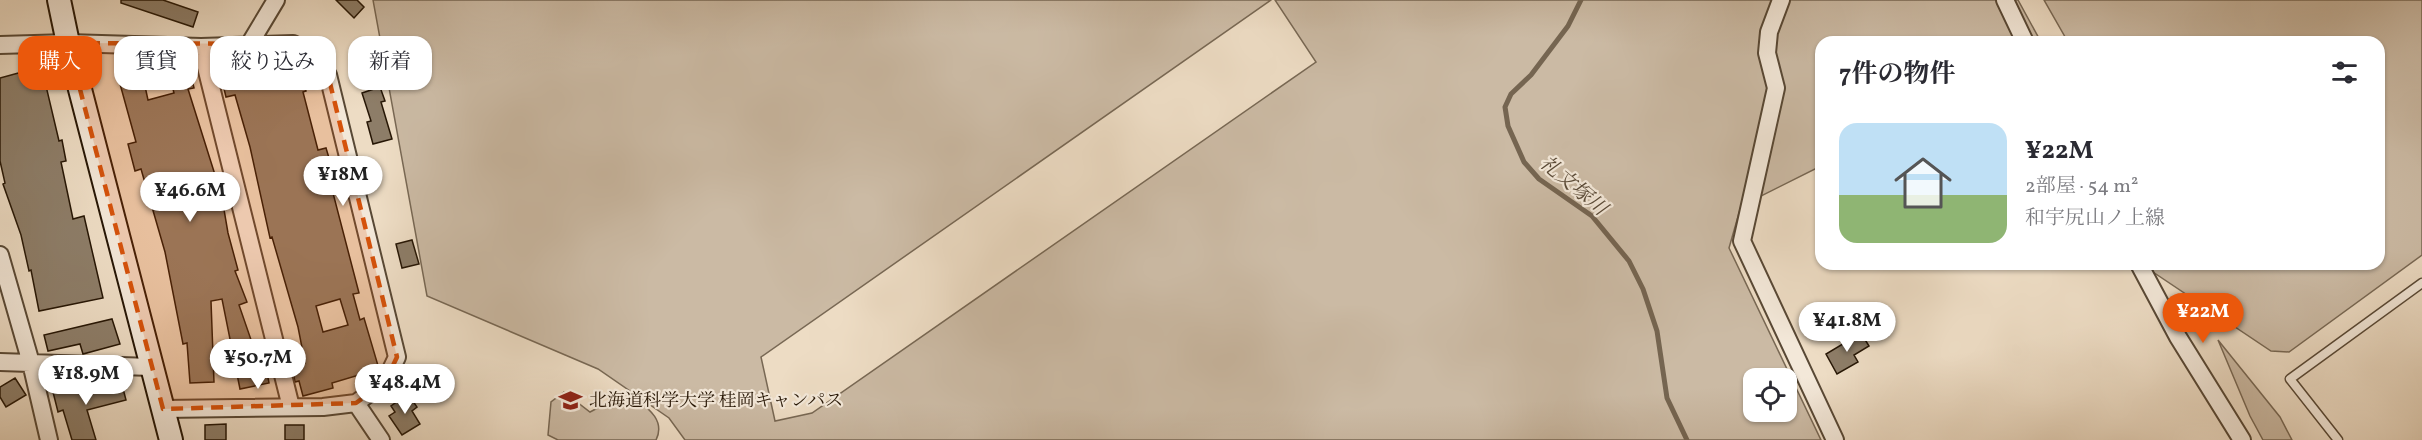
<!DOCTYPE html>
<html lang="ja">
<head>
<meta charset="utf-8">
<style>
	:root { --surface:#fff; --page:#f2f2f3; --text:#2b2b33; --muted:#7c7c81; --accent:#ea580c }
	body { margin:0; font-family:Vollkorn,"Noto Serif JP",serif; background:var(--page); color:var(--text); height:100vh; display:flex; flex-direction:column; font-size:22px; white-space:nowrap }
	* { box-sizing:border-box; margin:0 }
	p { font-size:20px; color:var(--muted) }
	.icon { flex:none; width:33px; height:33px; fill:none; stroke:currentColor; stroke-width:2; stroke-linecap:round; stroke-linejoin:round }
	.map { position:relative; flex:1; overflow:hidden }
	.details { position:absolute; left:1815px; top:36px; width:570px; height:234px; display:flex; flex-direction:column; background:var(--surface); border-radius:18px; box-shadow:0 2px 4px #0004 }
	.details>* { flex:none }
	.hud { position:absolute; left:18px; top:36px; width:570px; height:54px; display:flex; gap:12px }
	.buttons { position:absolute; left:1743px; top:368px; display:grid; gap:12px }
	.buttons a { display:grid; place-items:center; width:54px; height:54px; border-radius:12px; background:var(--surface); box-shadow:0 2px 4px #0004; font-size:30px }
	.price { position:absolute; translate:-50% -51px; padding:0 14px; border-radius:21px; background:#fff; color:#222; font-size:20px; line-height:39px; filter:drop-shadow(0 2px 3px #0008) }
	.price::after { content:''; position:absolute; left:50%; top:36px; width:18px; height:14px; margin-left:-9px; background:inherit; clip-path:polygon(0 0,100% 0,50% 100%) }
	.price.active { background:var(--accent); color:#fff }
	ul { padding:0; list-style:none }
	li { display:flex; align-items:center; gap:18px; height:150px; padding:0 24px }
	li span { display:grid; place-items:center; flex:none; width:168px; height:120px; border-radius:18px; color:#555 }
	li>.icon { margin-inline-start:auto }
	span .icon { width:72px; height:72px; fill:#fffc; stroke-width:1 }
	li b { font-size:26px }
	h2 { display:flex; justify-content:space-between; align-items:center; height:72px; padding:0 24px; font-size:26px }
	.chip { padding:0 21px; border-radius:18px; background:var(--surface); box-shadow:0 2px 4px #0004; font-size:21px; line-height:54px }
	.chip.active { background:var(--accent); color:#fff }
	.map>svg:first-child { display:block }
	.green { fill:#cbbaa4; stroke:#786854; stroke-width:1.5; fill-rule:evenodd }
	.lines { fill:none; stroke-linecap:round; stroke-linejoin:round }
	.stream { stroke:#756551; stroke-width:5 }
	.building { fill:#8d7d68; stroke:#261605; stroke-width:1.5; fill-rule:evenodd }
	.lane-casing { stroke:#584835; stroke-width:11 }
	.street-casing { stroke:#584835; stroke-width:20 }
	.secondary-casing { stroke:#261605; stroke-width:26 }
	.lane { stroke:#f3e8d9; stroke-width:8 }
	.street { stroke:#f3e8d9; stroke-width:16 }
	.secondary { stroke:#f3e8d9; stroke-width:22 }
	.marked { fill:#d5520b; fill-opacity:0.2; stroke:#d5520b; stroke-width:4.5; stroke-dasharray:12 8; stroke-linejoin:round }
	.labels { text-anchor:middle; stroke-width:4.5; stroke-linejoin:round; paint-order:stroke }
	.poi-label { font-size:18px; fill:#261605; stroke:#f3e8d9; text-anchor:start }
	.water-label { font-size:20px; font-style:italic; fill:#5a4a37; stroke:#f3e8d9 }
</style>
</head>
<body>
<div class="map">
<svg width="2422" height="440" viewBox="0 0 2422 440">
	<rect width="100%" height="100%" fill="#eddcc4"/>
	<filter id="stains"><feTurbulence type="fractalNoise" baseFrequency=".00333" numOctaves="4"/><feColorMatrix values="0 0 0 0 .2 0 0 0 0 .09 0 0 0 0 .02 0 0 0 .5 -.17"/></filter>
	<radialGradient id="worn" r=".72"><stop offset=".6" stop-color="#630" stop-opacity="0"/><stop offset="1" stop-color="#630" stop-opacity=".3"/></radialGradient>
	<path class="green" d="M373 0H1271L761 357 775 421 812 413 1316 62 1275 0H2018L2041 42H1821V166L1741 206 1729 248 1821 440H685L669 418 598 369 427 296ZM1754 378H1786V411H1754Z
		M2044 0H2422V255L2289 352 2271 351 2153 272 2149 264H2379V42H2068Z
		M2218 340 2280 417 2292 440H2263L2250 416Z
		M564 392 590 412 628 392C643 405 667 418 656 440H558L548 435 551 402Z"/>
	<g class="lines">
		<path class="stream" d="M1581 0 1568 26 1531 75 1511 94 1505 107 1508 126 1524 162 1539 179 1592 216 1629 261 1643 289 1657 331 1667 398 1687 440"/>
	</g>
	<path class="building" d="M121 0H163L198 12 193 27 121 3Z
		M336 0H357L364 7 354 18Z
		M44 66 49 85 46 86 59 141 62 140 66 161 61 162 73 219 84 216 103 298 39 311 31 270 29 271 21 235 3 184 5 183 0 161V78Z
		M141 68 148 100 174 93 169 73 189 68 194 88 188 89 216 178 219 177 224 197 222 198 228 233 238 270 235 271 247 302 239 305 259 363 265 362 269 383 240 389 222 299 211 301 214 382 190 383 187 343 183 344 165 252 141 169 135 171 128 144 136 142 117 73Z
		M251 68 255 81 300 69 306 91 303 92 318 150 326 148 332 168 327 170 359 293 353 294 360 320 364 318 379 369 332 383 333 388 303 396 299 381 295 382 292 367 305 363 298 327 272 237 270 238 250 147 235 95 226 97 221 76ZM340 299 348 325 323 332 316 306Z
		M380 87 385 101 381 102 392 139 373 144 367 122 371 121 362 93Z
		M412 240 419 264 402 268 396 244Z
		M112 319 120 344 83 354 80 344 48 351 44 335Z
		M1861 333 1869 346 1854 355 1858 362 1837 374 1826 354Z
		M15 378 26 395 6 407 0 397V387Z
		M121 381 126 400 87 410 96 440H72L63 410 58 412 53 392 79 385 80 391Z
		M408 394 417 407 412 411 420 424 402 435 389 416 395 412 391 406Z
		M226 424V440H205V425Z
		M285 425H304V440H285Z"/>
	<g class="lines">
		<defs>
			<path id="lane" d="M2338 440 2290 379 2422 283"/>
			<path id="street" d="M1781 0 1769 32 1767 53 1776 88 1742 241 1835 440
				M2005 0 2025 42
				M0 45 68 43 201 47 293 44 313 54 328 75 397 357 385 382 356 403 323 407 163 409
				M249 45 276 0
				M201 47 291 407
				M0 255 31 363 49 440
				M2139 264 2178 337 2242 440
				M0 362 151 367
				M356 403 381 440"/>
			<path id="secondary" d="M59 0 68 43 171 440"/>
		</defs>
		<use href="#lane" class="lane-casing"/>
		<use href="#street" class="street-casing"/>
		<use href="#secondary" class="secondary-casing"/>
		<use href="#lane" class="lane"/>
		<use href="#street" class="street"/>
		<use href="#secondary" class="secondary"/>
	</g>
	<path class="marked" d="M68 43 293 44 313 54 328 75 397 357 385 382 356 403 163 409Z"/>
	<defs>
		<symbol id="university-bare" viewBox="-9 -9 18 18"><path d="M0-5L7-2L0 1L-7-2ZM-4 1L0 2.5L4 1V4Q0 6-4 4Z" fill="#8f2418" stroke="#f3e8d9" stroke-width="2.5" paint-order="stroke"/></symbol>
	</defs>
	<g fill-rule="evenodd">
		<use href="#university-bare" x="554" y="384" width="33" height="33"/>
	</g>
	<g class="labels">
		<g class="poi-label">
			<text x="589" y="406">北海道科学大学 桂岡キャンパス</text>
		</g>
		<g class="water-label">
			<text transform="translate(1574 185) rotate(40)" y="7">礼文塚川</text>
		</g>
	</g>
	<rect width="100%" height="100%" filter="url(#stains)"/>
	<rect width="100%" height="100%" fill="url(#worn)"/>
</svg>
<div class="buttons">
<a><svg class="icon" aria-label="locate" viewBox="0 0 24 24"><circle cx="12" cy="12" r="6"/><path d="M12 2v4M12 18v4M2 12h4M18 12h4"/></svg></a>
</div>
<b class="price" style="left:343px;top:207px">¥18M</b>
<b class="price" style="left:190px;top:223px">¥46.6M</b>
<b class="price active" style="left:2203px;top:344px">¥22M</b>
<b class="price" style="left:1847px;top:353px">¥41.8M</b>
<b class="price" style="left:258px;top:390px">¥50.7M</b>
<b class="price" style="left:86px;top:406px">¥18.9M</b>
<b class="price" style="left:405px;top:415px">¥48.4M</b>
<div class="hud">
<a class="chip active">購入</a>
<a class="chip">賃貸</a>
<a class="chip">絞り込み</a>
<a class="chip">新着</a>
</div>
<section class="details">
<h2>7件の物件<svg class="icon" aria-label="filters" viewBox="0 0 24 24"><path d="M4 7h16M4 17h16"/><circle cx="9" cy="7" r="2"/><circle cx="15" cy="17" r="2"/></svg></h2>
<ul>
<li><span style="background:linear-gradient(#bfe0f5 60%,#8fb573 0)"><svg class="icon" aria-label="home" viewBox="0 0 24 24"><path d="M3 11l9-7 9 7M6 9v11h12V9"/></svg></span><div><b>¥22M</b><p>2部屋 · 54 m²</p><p>和宇尻山ノ上線</p></div></li>
</ul>
</section>
</div>
</body>
</html>
